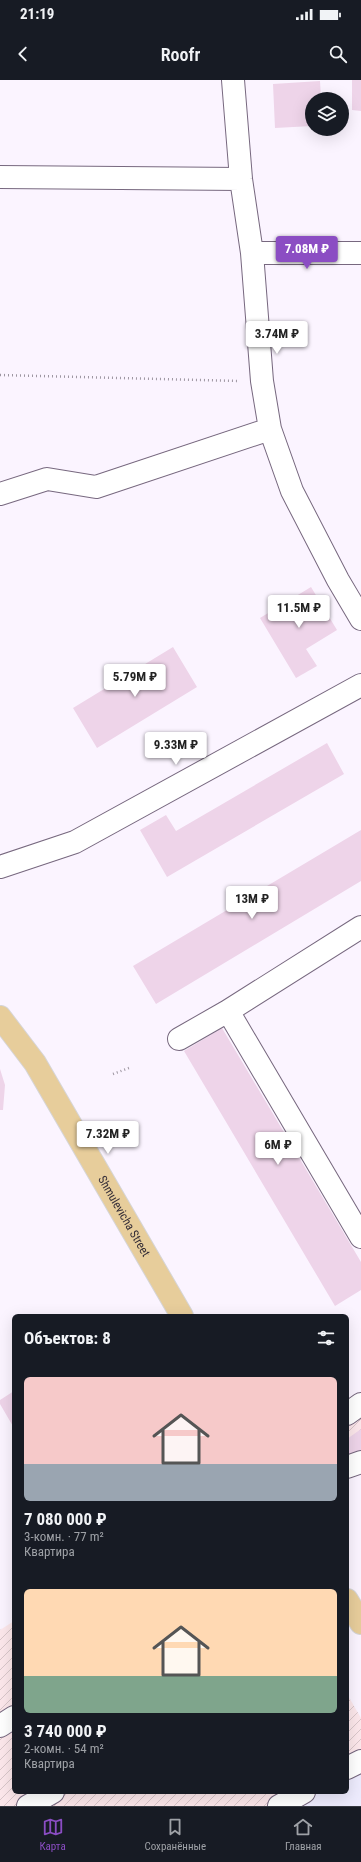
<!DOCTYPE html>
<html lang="ru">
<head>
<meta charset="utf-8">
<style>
	:root { --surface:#171b24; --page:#20242c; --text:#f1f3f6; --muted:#9ea1a6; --line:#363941; --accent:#8b4dc3 }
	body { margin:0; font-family:"Roboto Condensed",sans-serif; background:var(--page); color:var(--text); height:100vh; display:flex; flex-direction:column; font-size:15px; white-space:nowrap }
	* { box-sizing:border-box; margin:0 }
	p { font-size:13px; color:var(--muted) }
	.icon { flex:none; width:22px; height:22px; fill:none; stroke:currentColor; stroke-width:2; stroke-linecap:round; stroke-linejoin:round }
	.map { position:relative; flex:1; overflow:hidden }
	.sheet { position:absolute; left:12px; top:1234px; width:337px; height:480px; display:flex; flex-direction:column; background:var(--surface); border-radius:6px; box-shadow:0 4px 16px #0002 }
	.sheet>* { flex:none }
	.controls { position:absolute; left:305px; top:12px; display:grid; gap:8px }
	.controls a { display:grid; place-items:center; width:44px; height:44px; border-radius:50%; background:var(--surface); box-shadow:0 4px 16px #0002; font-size:20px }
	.price { position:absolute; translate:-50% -34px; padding:0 9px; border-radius:4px; background:#fff; color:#222; font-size:13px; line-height:26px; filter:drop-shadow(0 1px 2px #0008) }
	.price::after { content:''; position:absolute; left:50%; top:24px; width:12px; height:9px; margin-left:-6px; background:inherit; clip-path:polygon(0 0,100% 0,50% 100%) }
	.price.current { background:var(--accent); color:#fff }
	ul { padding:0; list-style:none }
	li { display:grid; align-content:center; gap:8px; height:212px; padding:0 12px }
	li span { display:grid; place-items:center; height:124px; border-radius:6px; color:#555 }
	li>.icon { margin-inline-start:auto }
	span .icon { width:72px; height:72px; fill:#fffc; stroke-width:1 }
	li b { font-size:17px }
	h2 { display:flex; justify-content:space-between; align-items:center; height:48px; padding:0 12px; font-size:17px }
	.status { display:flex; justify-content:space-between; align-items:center; height:28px; padding:0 20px; background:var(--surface); direction:ltr }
	.status svg { height:11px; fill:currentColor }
	header { display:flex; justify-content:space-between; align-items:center; height:52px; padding:0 12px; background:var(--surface); font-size:18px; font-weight:600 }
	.menu { display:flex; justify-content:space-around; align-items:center; height:56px; border-top:1px solid var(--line); background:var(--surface); font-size:11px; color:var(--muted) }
	.menu a { display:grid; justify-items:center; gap:2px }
	.menu .current { color:var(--accent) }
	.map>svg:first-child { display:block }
	.industrial { fill:url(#industrial-furrows) }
	.education { fill:#edebfd }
	.building { fill:#eed4e9 }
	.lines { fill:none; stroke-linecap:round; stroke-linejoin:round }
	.minor-casing { stroke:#77687f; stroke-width:24 }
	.major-casing { stroke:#d6d5d7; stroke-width:24 }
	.path { stroke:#9c95a0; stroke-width:2.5; stroke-dasharray:1 3; stroke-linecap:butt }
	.minor { stroke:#fff; stroke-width:22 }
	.major { stroke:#e7cd9b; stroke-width:22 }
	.labels { text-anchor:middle; stroke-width:3.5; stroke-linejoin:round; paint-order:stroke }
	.street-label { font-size:12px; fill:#342d37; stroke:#fbf4ff }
</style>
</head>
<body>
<div class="status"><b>21:19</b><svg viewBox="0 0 49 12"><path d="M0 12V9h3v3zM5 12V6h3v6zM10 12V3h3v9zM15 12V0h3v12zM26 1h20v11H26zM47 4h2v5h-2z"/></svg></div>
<header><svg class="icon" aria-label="back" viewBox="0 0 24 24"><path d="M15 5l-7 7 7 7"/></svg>Roofr<svg class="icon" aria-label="search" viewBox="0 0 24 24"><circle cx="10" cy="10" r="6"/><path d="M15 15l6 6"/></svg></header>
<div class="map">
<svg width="361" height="1726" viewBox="0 0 361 1726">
	<defs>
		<pattern id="industrial-furrows" width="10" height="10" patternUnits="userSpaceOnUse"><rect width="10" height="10" fill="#fce7eb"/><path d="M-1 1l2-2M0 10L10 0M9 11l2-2" fill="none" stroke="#d9c6ca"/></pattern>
	</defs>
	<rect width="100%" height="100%" fill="#fbf4ff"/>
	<path class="industrial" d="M361 1328V1390L347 1366V1337Z
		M14 1541V1712H293L268 1726H0V1550Z
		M347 1614 361 1638V1673L347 1681Z"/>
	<path class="education" d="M361 1673V1726H268L293 1712H347V1681Z"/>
	<path class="building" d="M352 0H361V31L352 30Z
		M320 1 321 19H312V46L275 48 273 4Z
		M311 507 337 550 306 569 317 586 296 598 260 538Z
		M173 567 197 607 97 668 73 628Z
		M327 663 344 694 167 797 140 750 166 735 176 751Z
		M361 750V801L156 924 133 886Z
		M222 948 361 1182V1210L335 1226 184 971Z
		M0 989 5 1005 3 1030H0Z
		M14 1311V1348L0 1324V1320Z
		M361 1349V1376L354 1381 347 1372V1359Z"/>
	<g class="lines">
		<defs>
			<path id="minor" d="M233 0 241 99 252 173 262 301 270 349 292 411 338 500 361 539
				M0 97 241 99
				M252 173H361
				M0 414 47 399 96 407 270 349
				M0 787 75 762 361 605
				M361 847 228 931 361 1157
				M179 959 228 931
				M347 1334 361 1324
				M347 1387 361 1382
				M0 1646 14 1637
				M347 1688 361 1681
				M28 1726 53 1712
				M279 1726 304 1712"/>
			<g id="major">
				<path id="s1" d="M0 937 35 983 182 1236"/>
				<path d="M347 1520 361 1543"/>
			</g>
		</defs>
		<use href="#minor" class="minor-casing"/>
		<use href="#major" class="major-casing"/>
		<path class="path" d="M0 295 239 301
			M113 994 129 988"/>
		<use href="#minor" class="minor"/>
		<use href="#major" class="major"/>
	</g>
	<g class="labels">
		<g class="street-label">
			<text dy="4" stroke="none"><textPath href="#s1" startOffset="235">Shmulevicha Street</textPath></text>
		</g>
	</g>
</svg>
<div class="controls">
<a><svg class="icon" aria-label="layers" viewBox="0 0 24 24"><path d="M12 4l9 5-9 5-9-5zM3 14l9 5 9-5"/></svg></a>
</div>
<b class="price current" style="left:307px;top:190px">7.08M ₽</b>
<b class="price" style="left:277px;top:275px">3.74M ₽</b>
<b class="price" style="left:299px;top:549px">11.5M ₽</b>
<b class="price" style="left:135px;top:618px">5.79M ₽</b>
<b class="price" style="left:176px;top:686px">9.33M ₽</b>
<b class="price" style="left:252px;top:840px">13M ₽</b>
<b class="price" style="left:108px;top:1075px">7.32M ₽</b>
<b class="price" style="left:278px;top:1086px">6M ₽</b>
<section class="sheet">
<h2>Объектов: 8<svg class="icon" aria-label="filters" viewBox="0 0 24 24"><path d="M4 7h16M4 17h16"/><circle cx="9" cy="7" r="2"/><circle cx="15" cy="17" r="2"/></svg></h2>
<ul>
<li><span style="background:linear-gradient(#f6c9c9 70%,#9aa5b1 0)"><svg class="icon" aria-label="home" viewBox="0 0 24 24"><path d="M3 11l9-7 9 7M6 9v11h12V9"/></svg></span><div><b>7 080 000 ₽</b><p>3-комн. · 77 m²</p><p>Квартира</p></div></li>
<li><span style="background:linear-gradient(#ffd9b3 70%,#7fa58c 0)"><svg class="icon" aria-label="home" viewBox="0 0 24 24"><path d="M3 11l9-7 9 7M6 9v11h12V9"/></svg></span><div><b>3 740 000 ₽</b><p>2-комн. · 54 m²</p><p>Квартира</p></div></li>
</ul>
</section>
</div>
<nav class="menu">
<a class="current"><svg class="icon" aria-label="map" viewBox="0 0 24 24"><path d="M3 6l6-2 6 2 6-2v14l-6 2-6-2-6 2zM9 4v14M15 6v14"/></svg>Карта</a>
<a><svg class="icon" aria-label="saved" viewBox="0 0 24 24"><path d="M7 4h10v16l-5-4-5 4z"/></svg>Сохранённые</a>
<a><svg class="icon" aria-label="home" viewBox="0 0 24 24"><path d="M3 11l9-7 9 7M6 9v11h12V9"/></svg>Главная</a>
</nav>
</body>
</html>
